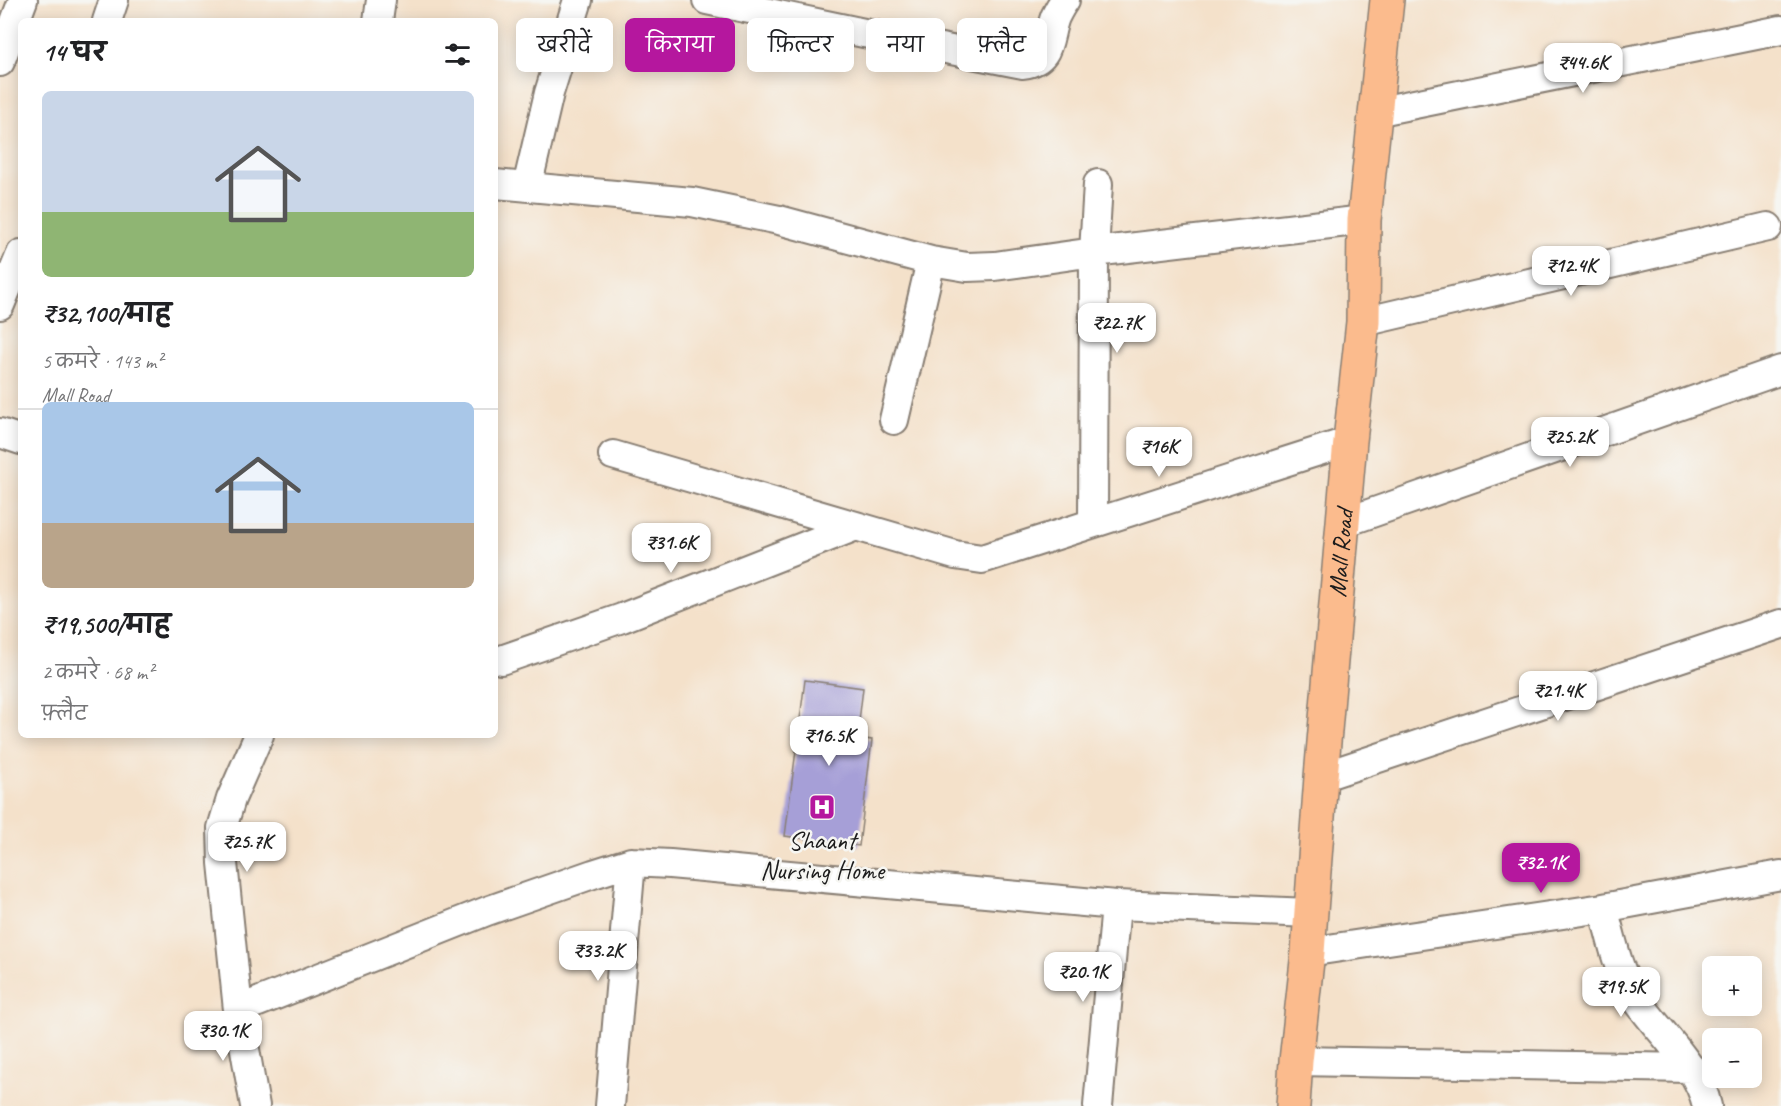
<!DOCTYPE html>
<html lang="hi">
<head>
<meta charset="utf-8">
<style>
	:root { --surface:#fff; --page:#f2f2f2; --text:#202124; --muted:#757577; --line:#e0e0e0; --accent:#b5179e }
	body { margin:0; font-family:Caveat,"Playpen Sans Deva",sans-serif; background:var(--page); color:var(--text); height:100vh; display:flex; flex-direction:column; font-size:22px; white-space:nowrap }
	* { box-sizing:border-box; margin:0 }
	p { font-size:20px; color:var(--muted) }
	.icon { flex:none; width:33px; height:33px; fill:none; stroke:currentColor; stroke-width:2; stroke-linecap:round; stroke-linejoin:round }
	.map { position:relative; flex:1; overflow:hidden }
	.drawer { position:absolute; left:18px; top:18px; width:480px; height:720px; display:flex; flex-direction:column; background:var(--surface); border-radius:9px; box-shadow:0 3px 15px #0003 }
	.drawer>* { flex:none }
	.hud { position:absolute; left:516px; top:18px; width:570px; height:54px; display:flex; gap:12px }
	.fabs { position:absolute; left:1702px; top:956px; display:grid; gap:12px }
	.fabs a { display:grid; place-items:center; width:60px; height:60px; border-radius:9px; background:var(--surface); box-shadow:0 3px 15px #0003; font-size:30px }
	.price { position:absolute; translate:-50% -51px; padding:0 14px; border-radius:12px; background:#fff; color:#222; font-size:20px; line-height:39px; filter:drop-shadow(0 2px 3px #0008) }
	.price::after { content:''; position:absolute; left:50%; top:36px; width:18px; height:14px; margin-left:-9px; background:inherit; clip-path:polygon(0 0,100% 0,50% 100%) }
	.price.selected { background:var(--accent); color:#fff }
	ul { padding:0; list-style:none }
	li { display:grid; align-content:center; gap:12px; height:318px; padding:0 24px }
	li+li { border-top:2px solid var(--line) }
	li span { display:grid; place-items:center; height:186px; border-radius:9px; color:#555 }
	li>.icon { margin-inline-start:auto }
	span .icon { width:108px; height:108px; fill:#fffc; stroke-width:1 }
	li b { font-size:26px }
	h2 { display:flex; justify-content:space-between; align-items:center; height:72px; padding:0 24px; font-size:26px }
	.tag { padding:0 21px; border-radius:9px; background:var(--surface); box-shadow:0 3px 15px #0003; font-size:21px; line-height:54px }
	.tag.selected { background:var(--accent); color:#fff }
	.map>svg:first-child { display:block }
	.building { fill:#a69fd7 }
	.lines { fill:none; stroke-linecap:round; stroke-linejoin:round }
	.minor-casing { stroke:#887e73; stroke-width:32 }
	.primary-casing { stroke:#887e73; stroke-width:36 }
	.minor { stroke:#fff; stroke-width:28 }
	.primary { stroke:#fbbb8d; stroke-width:33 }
	.labels { text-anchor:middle; stroke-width:5; stroke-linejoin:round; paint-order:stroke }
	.street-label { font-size:26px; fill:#1c1c1c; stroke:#f6f6f2 }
	.poi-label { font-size:26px; fill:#1c1c1c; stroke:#f6f6f2 }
</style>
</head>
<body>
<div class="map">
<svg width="1781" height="1106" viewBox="0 0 1781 1106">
	<rect width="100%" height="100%" fill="#f6f6f2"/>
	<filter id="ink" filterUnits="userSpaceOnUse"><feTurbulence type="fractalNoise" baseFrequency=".0167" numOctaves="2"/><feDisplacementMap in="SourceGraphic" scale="12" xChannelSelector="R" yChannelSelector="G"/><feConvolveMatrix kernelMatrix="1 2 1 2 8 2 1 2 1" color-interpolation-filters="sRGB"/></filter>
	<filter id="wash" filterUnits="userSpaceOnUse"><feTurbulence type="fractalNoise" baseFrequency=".008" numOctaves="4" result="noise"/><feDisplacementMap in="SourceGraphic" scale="24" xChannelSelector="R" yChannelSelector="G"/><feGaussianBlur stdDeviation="1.35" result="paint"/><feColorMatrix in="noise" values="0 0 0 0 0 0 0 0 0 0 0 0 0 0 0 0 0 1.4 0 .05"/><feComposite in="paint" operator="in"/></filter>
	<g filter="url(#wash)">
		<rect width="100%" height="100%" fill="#f4e1ca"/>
		<g id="blocks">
			<path class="building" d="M805 680 863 688 857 738 872 740 859 846 785 836Z"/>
		</g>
	</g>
	<g filter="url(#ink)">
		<use href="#blocks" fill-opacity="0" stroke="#887e73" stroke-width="1.5"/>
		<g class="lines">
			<defs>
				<path id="minor" d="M707 0 864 33 1023 64C1052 60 1047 38 1055 17 1058 11 1061 5 1065 0
					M107 21 114 0
					M378 21 381 0
					M0 62 23 0
					M1375 112 1781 30
					M495 184 692 202 779 220 931 261 967 267 995 266 1094 252 1364 220
					M527 187 549 93 578 0
					M0 305 21 254
					M1363 322 1768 227
					M894 420 931 261
					M0 433 21 440
					M613 455 955 555 982 559 1350 441
					M1093 523 1094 252 1098 184
					M1343 523 1781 370
					M501 660 622 618 856 526
					M1321 777 1781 624
					M1603 908C1611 935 1616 966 1631 991 1653 1028 1698 1063 1707 1106
					M1308 952 1603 908 1781 875
					M238 1010 487 911 593 874 631 862 670 864 1116 905 1310 913
					M1296 1061 1691 1068
					M255 1106 238 1010 223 863 222 828 231 799 259 735
					M610 1106 631 862
					M1098 1106 1116 905"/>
				<g id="primary">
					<path id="s1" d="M1293 1106 1296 1061 1308 952 1321 777 1350 441 1363 322 1364 220 1387 0"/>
				</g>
			</defs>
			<use href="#minor" class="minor-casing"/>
			<use href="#primary" class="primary-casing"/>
			<use href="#minor" class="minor"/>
			<use href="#primary" class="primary"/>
		</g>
	</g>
	<defs>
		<symbol id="hospital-square" viewBox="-11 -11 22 22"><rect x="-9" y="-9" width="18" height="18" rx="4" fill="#b5179e" stroke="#f6f6f2"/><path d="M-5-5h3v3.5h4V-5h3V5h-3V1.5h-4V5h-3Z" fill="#fff"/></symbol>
	</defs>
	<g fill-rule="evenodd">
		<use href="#hospital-square" x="807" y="792" width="30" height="30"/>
	</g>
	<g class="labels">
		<g class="street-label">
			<text dy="9" stroke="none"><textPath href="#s1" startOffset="555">Mall Road</textPath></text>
		</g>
		<g class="poi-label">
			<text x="822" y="849">Shaant<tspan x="822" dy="30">Nursing Home</tspan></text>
		</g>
	</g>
</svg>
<div class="fabs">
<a>+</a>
<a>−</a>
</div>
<b class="price" style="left:1583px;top:94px">₹44.6K</b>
<b class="price" style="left:1571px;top:297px">₹12.4K</b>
<b class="price" style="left:1117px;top:354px">₹22.7K</b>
<b class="price" style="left:1570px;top:468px">₹25.2K</b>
<b class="price" style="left:1159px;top:478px">₹16K</b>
<b class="price" style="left:671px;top:574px">₹31.6K</b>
<b class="price" style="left:1558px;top:722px">₹21.4K</b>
<b class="price" style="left:829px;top:767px">₹16.5K</b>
<b class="price" style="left:247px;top:873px">₹25.7K</b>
<b class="price selected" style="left:1541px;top:894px">₹32.1K</b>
<b class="price" style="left:598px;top:982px">₹33.2K</b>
<b class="price" style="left:1083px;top:1003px">₹20.1K</b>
<b class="price" style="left:1621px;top:1018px">₹19.5K</b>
<b class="price" style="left:223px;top:1062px">₹30.1K</b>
<div class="hud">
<a class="tag">खरीदें</a>
<a class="tag selected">किराया</a>
<a class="tag">फ़िल्टर</a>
<a class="tag">नया</a>
<a class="tag">फ़्लैट</a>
</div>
<section class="drawer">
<h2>14 घर<svg class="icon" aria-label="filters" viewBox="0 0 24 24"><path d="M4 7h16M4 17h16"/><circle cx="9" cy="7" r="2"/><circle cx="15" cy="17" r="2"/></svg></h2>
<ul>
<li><span style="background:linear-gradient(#c9d6e8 65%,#8fb573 0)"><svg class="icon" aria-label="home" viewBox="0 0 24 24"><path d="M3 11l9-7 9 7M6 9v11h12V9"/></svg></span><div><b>₹32,100/माह</b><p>5 कमरे · 143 m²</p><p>Mall Road</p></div></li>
<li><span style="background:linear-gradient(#a9c7e8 65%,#b9a48a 0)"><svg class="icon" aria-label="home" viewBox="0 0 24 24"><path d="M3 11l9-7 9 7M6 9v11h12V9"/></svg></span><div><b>₹19,500/माह</b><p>2 कमरे · 68 m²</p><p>फ़्लैट</p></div></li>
</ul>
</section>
</div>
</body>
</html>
